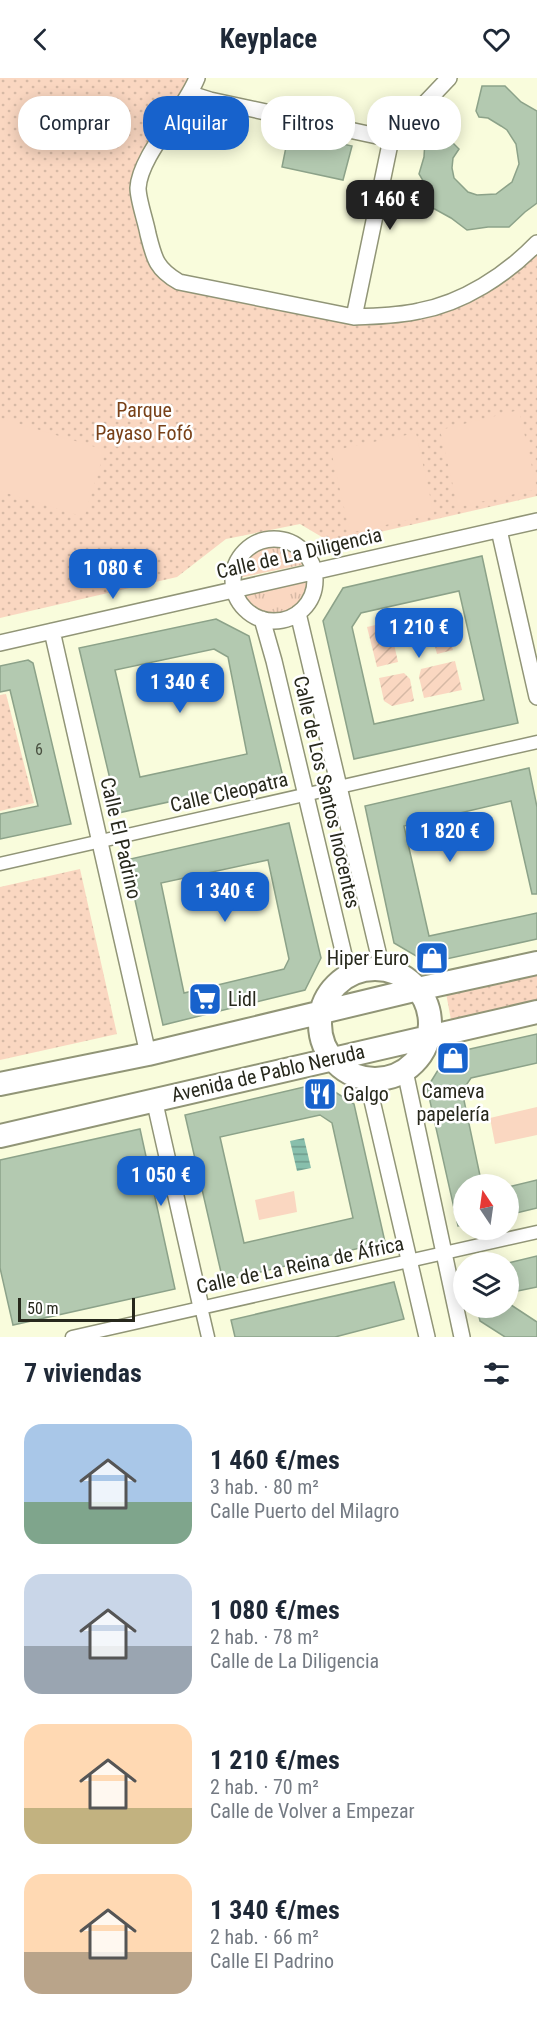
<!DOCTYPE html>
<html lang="es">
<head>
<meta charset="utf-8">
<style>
	:root { --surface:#fff; --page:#f6f6f7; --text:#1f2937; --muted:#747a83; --accent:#1762cc }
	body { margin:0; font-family:"Roboto Condensed",sans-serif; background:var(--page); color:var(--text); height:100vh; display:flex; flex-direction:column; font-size:22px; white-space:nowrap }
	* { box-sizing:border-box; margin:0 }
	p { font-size:20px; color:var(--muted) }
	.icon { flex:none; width:33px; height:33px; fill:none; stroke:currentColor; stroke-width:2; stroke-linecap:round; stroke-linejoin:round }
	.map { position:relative; height:1259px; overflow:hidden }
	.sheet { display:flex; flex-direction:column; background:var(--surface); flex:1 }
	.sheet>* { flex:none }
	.hud { position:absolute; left:18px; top:18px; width:501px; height:54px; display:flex; gap:12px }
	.needle { width:39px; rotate:347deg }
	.fabs { position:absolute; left:453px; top:1096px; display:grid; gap:12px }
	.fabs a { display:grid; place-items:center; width:66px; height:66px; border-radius:50%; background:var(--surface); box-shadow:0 3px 15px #0003; font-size:30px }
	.scale { position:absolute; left:18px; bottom:15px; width:117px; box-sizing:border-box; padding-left:6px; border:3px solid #27281c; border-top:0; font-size:16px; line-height:21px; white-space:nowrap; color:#27281c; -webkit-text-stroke:4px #fff; paint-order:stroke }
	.price { position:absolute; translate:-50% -51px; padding:0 14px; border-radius:12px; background:var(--accent); color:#fff; font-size:20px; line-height:39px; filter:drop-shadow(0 2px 3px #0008) }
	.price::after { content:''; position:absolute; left:50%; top:36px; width:18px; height:14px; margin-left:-9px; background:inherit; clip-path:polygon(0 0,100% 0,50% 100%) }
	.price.selected { background:#222; color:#fff }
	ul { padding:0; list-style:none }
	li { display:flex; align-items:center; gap:18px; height:150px; padding:0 24px }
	li span { display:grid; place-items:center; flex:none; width:168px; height:120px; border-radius:18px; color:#555 }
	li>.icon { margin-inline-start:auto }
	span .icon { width:72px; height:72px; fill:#fffc; stroke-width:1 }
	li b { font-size:26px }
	h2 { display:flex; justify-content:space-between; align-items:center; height:72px; padding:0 24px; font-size:26px }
	.chip { padding:0 21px; border-radius:24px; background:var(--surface); box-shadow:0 3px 15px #0003; font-size:21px; line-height:54px }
	.chip.selected { background:var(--accent); color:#fff }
	header { display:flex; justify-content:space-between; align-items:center; height:78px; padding:0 24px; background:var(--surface); font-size:27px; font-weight:700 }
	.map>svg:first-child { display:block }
	.grass { fill:url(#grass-tufts) }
	.park { fill:url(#park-dots) }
	.garden { fill:url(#garden-furrows) }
	.pitch { fill:#fad7c1 }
	.water { fill:url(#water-rules) }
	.building { fill:#b3c9b0; stroke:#8ca289; stroke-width:1.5; fill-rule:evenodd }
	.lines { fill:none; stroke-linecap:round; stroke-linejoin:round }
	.pedestrian-casing { stroke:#919577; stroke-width:15 }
	.minor-casing { stroke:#919577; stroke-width:18 }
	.secondary-casing { stroke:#919577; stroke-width:26 }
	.pedestrian { stroke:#fff; stroke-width:12 }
	.minor { stroke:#fff; stroke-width:15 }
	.secondary { stroke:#fff; stroke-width:22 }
	.labels { text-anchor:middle; stroke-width:5; stroke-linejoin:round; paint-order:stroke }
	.number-label { font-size:16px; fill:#4a5041 }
	.park-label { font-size:20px; fill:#784118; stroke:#fff }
	.street-label { font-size:20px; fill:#27281c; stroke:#fff }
	.poi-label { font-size:20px; fill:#27281c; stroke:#fff; text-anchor:start }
</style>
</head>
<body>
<header><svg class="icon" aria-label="back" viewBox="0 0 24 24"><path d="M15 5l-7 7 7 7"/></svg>Keyplace<svg class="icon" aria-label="heart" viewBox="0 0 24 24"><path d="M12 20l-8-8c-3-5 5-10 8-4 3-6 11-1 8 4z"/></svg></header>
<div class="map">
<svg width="537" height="1259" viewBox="0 0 537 1259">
	<defs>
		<pattern id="grass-tufts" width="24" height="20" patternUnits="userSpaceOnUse" patternTransform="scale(1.5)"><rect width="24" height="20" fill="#fad7c1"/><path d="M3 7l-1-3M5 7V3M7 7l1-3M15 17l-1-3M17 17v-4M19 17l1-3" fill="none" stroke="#d6b9a5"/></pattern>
		<pattern id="park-dots" width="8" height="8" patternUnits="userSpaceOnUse" patternTransform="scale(1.5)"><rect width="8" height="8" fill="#fad7c1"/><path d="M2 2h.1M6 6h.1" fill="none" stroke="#d6b9a5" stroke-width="1.8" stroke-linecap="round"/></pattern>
		<pattern id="garden-furrows" width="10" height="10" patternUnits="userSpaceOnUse" patternTransform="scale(1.5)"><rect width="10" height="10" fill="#fad7c1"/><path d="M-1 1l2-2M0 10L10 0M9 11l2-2" fill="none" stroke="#d6b9a5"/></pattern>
		<pattern id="water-rules" width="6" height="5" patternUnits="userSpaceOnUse" patternTransform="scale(1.5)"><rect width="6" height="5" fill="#88bfac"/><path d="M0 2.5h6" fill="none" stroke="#6f9b8b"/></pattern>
	</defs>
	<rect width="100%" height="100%" fill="#f9fcdc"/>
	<path class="grass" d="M272 465C287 466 299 472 306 486L239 500C239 480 253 469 272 465Z
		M308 502C314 528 280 543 259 534 253 531 249 526 244 521V516Z"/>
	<path class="park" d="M0 0H197L138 111 166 197 354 239 420 233 537 174V418L332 465 300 446 226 461 177 499 0 540Z
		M6 616 34 725 0 733V617Z
		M80 791 117 956 0 982V809Z
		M537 895V923L451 942 446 915Z"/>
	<path class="garden" d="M442 531 453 572 437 576 432 557 394 566 398 584 377 589 367 549Z
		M455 583 462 612 424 620 419 599 421 591Z
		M404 595 410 601 414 623 392 628 384 623 379 600Z"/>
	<path class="pitch" d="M519 332 537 411 458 429 440 352Z
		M0 340 105 372 84 439 0 413Z
		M416 355 434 436 350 455 331 373Z
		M537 1029V1057L495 1066 490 1040Z
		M294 1113 297 1134 259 1142 255 1122Z"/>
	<path class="water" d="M304 1060 311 1090 297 1093 290 1063Z"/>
	<path class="building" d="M482 8H505L521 24 537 33V125L525 134 509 149H488L467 152 451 140 431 129 428 111 419 96 424 79 425 62 439 51 459 71 453 80 452 90 454 100 468 114 477 117 496 116 512 104 519 86 516 66 507 52 501 48 488 40 479 39 476 33Z
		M289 54 352 68 343 102 282 89Z
		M482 478 518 645 354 681 323 543 343 510ZM459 513 484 622 374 646 352 549 361 535Z
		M216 541 249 558 283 699 118 735 79 570ZM214 571 228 579 247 676 140 699 115 592Z
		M28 582 33 585 71 746 0 761V736L38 728 10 612 0 614V588Z
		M529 690 537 729V816H532L511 723 404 748 429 858 537 835V861L428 885 394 865 365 728Z
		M289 745 321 880 305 912 163 947 126 782ZM268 782 289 881 284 891 184 915 161 805Z
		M537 956V985L471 1000 462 1013 482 1107H464V1147L458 1148 427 1010 448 976Z
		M321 1005 354 1026 385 1164 223 1203 185 1037ZM320 1037 332 1045 353 1140 244 1165 220 1059Z
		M140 1051 175 1211 13 1247 0 1190V1082Z
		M537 1102V1130L508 1137V1109Z
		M537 1178V1209L508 1215V1185Z
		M394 1204 404 1241 335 1259H235L231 1242Z
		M508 1225 537 1244V1259H505L480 1243 477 1230H508Z"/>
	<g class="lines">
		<defs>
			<path id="pedestrian" d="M0 786 537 664
				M201 1229 208 1259
				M72 1259 537 1154"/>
			<path id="minor" d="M197 0C184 33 140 77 138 110 138 122 146 144 148 156 154 180 156 191 179 204L354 239C376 238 398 238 419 233 463 225 506 197 537 165
				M191 16 210 22 391 61 449 0
				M354 239 391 61
				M499 452 537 619
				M233 502a41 41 0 1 1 82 0a41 41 0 1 1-82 0Z
				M298 535 382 891
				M262 541 274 583 349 898
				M52 553 148 976
				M0 565 537 443
				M405 993 462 1259
				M367 1001 427 1259
				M154 1021 201 1229"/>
			<path id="secondary" d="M320 946a55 55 0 1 1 110 0a55 55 0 1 1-110 0Z
				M0 1006 148 976 418 911 537 885
				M0 1058 537 934"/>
		</defs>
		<use href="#pedestrian" class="pedestrian-casing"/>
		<use href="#minor" class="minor-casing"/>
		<use href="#secondary" class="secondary-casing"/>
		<use href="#pedestrian" class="pedestrian"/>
		<use href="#minor" class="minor"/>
		<use href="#secondary" class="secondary"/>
	</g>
	<defs>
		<symbol id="shop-square" viewBox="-11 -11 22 22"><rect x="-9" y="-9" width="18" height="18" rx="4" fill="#1762cc" stroke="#fff"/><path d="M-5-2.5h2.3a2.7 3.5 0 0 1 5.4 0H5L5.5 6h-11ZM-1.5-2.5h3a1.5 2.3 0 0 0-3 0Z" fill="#fff"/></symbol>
		<symbol id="supermarket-square" viewBox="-11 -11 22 22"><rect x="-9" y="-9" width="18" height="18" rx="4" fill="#1762cc" stroke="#fff"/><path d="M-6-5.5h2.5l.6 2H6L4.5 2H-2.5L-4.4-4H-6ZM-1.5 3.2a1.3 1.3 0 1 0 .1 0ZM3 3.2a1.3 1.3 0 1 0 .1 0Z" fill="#fff"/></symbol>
		<symbol id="restaurant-square" viewBox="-11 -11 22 22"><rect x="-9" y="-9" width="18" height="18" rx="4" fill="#1762cc" stroke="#fff"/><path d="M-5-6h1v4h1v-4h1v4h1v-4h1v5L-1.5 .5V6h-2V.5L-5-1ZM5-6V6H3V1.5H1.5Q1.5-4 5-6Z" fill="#fff"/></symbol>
	</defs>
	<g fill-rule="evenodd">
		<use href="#shop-square" x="413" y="861" width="38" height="38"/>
		<use href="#supermarket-square" x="186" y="902" width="38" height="38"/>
		<use href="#shop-square" x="434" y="961" width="38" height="38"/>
		<use href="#restaurant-square" x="301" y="997" width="38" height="38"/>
	</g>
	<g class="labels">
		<g class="number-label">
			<text x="39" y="677">6</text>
		</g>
		<g class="park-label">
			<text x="144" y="339">Parque<tspan x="144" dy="23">Payaso Fofó</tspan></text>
		</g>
		<g class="street-label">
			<text transform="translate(299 475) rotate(-13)" y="7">Calle de La Diligencia</text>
			<text transform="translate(229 714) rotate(-13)" y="7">Calle Cleopatra</text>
			<text transform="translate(327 714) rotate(77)" y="7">Calle de Los Santos Inocentes</text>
			<text transform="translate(121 760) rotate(77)" y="7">Calle El Padrino</text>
			<text transform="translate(268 995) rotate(-13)" y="7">Avenida de Pablo Neruda</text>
			<text transform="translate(300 1187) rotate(-12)" y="7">Calle de La Reina de África</text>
		</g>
		<g class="poi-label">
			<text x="409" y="887" text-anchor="end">Hiper Euro</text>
			<text x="228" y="928">Lidl</text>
			<text x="453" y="1020" text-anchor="middle">Cameva<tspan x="453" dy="23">papelería</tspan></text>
			<text x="343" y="1023">Galgo</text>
		</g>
	</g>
</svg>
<div class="fabs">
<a><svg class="needle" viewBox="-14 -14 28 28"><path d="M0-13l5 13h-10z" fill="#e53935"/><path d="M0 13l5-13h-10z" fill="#747a83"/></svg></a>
<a><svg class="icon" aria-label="layers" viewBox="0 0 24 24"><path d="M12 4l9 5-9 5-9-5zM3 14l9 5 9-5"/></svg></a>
</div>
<div class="scale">50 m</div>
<b class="price selected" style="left:390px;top:153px">1 460 €</b>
<b class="price" style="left:113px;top:522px">1 080 €</b>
<b class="price" style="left:419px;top:581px">1 210 €</b>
<b class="price" style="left:180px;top:636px">1 340 €</b>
<b class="price" style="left:450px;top:785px">1 820 €</b>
<b class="price" style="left:225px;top:845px">1 340 €</b>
<b class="price" style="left:161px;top:1129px">1 050 €</b>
<div class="hud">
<a class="chip">Comprar</a>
<a class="chip selected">Alquilar</a>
<a class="chip">Filtros</a>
<a class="chip">Nuevo</a>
</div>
</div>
<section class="sheet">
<h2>7 viviendas<svg class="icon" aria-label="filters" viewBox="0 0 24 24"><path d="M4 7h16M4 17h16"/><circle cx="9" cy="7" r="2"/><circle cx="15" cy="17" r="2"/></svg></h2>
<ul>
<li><span style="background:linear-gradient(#a9c7e8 65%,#7fa58c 0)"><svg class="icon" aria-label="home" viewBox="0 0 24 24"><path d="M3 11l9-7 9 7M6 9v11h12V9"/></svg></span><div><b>1 460 €/mes</b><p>3 hab. · 80 m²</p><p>Calle Puerto del Milagro</p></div></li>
<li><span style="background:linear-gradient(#c9d6e8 60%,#9aa5b1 0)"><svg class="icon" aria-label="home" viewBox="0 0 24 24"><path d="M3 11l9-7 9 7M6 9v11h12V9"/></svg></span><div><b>1 080 €/mes</b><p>2 hab. · 78 m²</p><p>Calle de La Diligencia</p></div></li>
<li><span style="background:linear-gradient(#ffd9b3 70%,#c2b280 0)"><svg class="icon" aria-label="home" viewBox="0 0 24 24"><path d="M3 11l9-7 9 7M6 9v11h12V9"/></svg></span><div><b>1 210 €/mes</b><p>2 hab. · 70 m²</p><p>Calle de Volver a Empezar</p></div></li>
<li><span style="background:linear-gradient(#ffd9b3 65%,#b9a48a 0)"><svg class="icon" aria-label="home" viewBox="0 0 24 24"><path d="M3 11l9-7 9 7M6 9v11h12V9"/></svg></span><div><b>1 340 €/mes</b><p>2 hab. · 66 m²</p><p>Calle El Padrino</p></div></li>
</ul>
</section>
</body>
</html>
